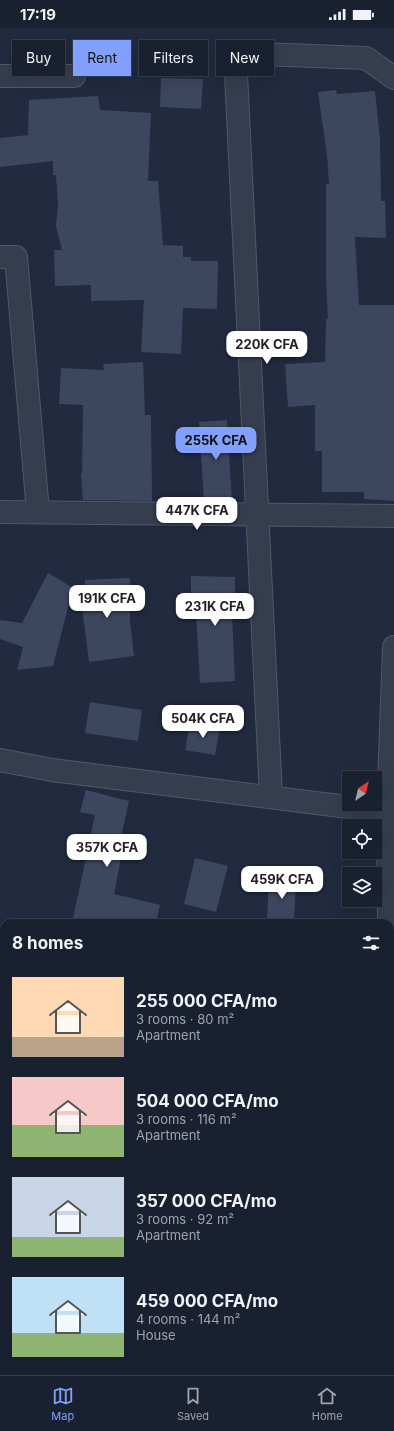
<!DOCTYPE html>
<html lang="en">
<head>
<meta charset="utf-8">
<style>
	:root { --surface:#19202f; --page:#262d3b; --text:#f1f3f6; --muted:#9fa3aa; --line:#373e4b; --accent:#82a1ff }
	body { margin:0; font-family:Inter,sans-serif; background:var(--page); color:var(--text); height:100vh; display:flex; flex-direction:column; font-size:15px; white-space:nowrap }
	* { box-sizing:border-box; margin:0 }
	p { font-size:13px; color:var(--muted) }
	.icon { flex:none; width:22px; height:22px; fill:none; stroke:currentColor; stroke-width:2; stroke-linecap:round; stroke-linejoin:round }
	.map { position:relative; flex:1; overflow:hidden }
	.details { position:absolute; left:0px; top:891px; width:394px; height:456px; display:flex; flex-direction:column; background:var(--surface); border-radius:12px 12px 0 0; box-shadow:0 4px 16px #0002,0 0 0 1px var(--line) }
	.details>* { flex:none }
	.banner { position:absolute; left:12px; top:12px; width:370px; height:36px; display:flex; gap:8px }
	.needle { width:26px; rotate:35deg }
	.fabs { position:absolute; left:342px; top:743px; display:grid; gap:8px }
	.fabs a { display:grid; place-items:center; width:40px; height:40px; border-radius:0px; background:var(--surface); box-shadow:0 4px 16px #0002,0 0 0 1px var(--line); font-size:20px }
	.price { position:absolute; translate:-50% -34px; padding:0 9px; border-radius:8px; background:#fff; color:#222; font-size:13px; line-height:26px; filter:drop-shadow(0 1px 2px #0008) }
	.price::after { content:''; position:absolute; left:50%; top:24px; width:12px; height:9px; margin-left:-6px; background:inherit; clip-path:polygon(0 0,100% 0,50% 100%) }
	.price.selected { background:var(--accent); color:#111 }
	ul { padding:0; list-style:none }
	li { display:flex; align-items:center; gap:12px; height:100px; padding:0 12px }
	li span { display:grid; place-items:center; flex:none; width:112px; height:80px; border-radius:0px; color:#555 }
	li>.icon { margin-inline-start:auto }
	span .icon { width:48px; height:48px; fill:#fffc; stroke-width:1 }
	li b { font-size:17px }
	h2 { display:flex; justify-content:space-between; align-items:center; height:48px; padding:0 12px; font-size:17px }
	.tag { padding:0 14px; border-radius:0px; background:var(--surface); box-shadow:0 4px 16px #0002,0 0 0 1px var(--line); font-size:14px; line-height:36px }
	.tag.selected { background:var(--accent); color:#111 }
	.status { display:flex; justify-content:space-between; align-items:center; height:28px; padding:0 20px; background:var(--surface); direction:ltr }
	.status svg { height:11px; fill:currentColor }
	.menu { display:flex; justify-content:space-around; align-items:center; height:56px; border-top:1px solid var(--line); background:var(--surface); font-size:11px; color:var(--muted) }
	.menu a { display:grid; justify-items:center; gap:2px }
	.menu .selected { color:var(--accent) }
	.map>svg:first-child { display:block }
	.building { fill:#3d465f }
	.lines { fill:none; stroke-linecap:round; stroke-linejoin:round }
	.minor-casing { stroke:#51586a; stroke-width:24 }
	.minor { stroke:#363d4f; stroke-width:22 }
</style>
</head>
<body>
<div class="status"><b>17:19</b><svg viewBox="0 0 49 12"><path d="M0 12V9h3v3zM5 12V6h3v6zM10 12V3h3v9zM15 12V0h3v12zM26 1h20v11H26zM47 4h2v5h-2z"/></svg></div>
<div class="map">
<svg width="394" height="1347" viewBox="0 0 394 1347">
	<rect width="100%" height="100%" fill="#212a3f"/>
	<path class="building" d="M161 50 203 51 201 81 160 79Z
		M336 62 337 66 375 63 380 111 381 173H385L386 210 355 209 359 277H394V473L364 471V464H322V423H315V377L288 379 285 336 325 334 326 291H328L326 252V156H329L327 127 318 64Z
		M98 68 100 82 151 85 148 153H158L163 217 183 218V229H191V233H218L217 281 183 280 181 326 141 324 144 272 91 273V257L55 258 54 222H62L56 198 58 177 56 147H53V133L0 139V110L28 107 29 72Z
		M143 334 145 387H151L152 473 83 472 81 446 82 445 83 377 59 376 61 340 104 342 103 336Z
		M227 392 232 474H204L199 394Z
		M48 545 73 560 53 638 17 642 23 619 0 611V592L22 595Z
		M191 548 235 549V586H232L235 653 200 655 196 585H191Z
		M130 550V593L134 628 89 634 80 564 84 566 85 552Z
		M90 674 142 682 138 713 85 705Z
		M190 695 220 699 215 727 185 722Z
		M86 762 129 773 121 809 125 810 114 866 160 877 156 895H72L95 787 80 784Z
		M195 830 228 838 216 884 184 876Z
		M269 851 296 852 294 893 267 891Z"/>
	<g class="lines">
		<defs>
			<path id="minor" d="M0 48H74
				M0 229H16L38 484
				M0 484 394 488
				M0 732 52 742 388 784
				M271 769 235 25 366 30 394 50
				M389 895 388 784 394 619
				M0 946 4 947
				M390 1026 394 1134
				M0 1184 4 1185
				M390 1277 394 1278
				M21 1347 22 1343
				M209 1347 210 1343"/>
		</defs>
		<use href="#minor" class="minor-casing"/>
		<use href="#minor" class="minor"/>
	</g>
</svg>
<div class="fabs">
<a><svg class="needle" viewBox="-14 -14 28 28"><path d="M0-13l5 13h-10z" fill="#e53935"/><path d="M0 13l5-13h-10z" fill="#9fa3aa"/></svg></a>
<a><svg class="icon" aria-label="locate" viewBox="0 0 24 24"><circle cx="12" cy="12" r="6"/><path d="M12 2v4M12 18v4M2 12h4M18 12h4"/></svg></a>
<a><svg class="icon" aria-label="layers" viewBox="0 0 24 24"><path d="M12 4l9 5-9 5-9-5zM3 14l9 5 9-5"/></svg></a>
</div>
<b class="price" style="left:267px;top:337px">220K CFA</b>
<b class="price selected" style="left:216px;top:433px">255K CFA</b>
<b class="price" style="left:197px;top:503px">447K CFA</b>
<b class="price" style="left:107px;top:591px">191K CFA</b>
<b class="price" style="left:215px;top:599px">231K CFA</b>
<b class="price" style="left:203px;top:711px">504K CFA</b>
<b class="price" style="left:107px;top:840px">357K CFA</b>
<b class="price" style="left:282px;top:872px">459K CFA</b>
<div class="banner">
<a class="tag">Buy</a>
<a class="tag selected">Rent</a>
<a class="tag">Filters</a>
<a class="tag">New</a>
</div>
<section class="details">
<h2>8 homes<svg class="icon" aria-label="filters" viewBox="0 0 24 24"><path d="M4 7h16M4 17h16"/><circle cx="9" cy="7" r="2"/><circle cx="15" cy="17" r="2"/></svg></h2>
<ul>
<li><span style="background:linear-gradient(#ffd9b3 75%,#b9a48a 0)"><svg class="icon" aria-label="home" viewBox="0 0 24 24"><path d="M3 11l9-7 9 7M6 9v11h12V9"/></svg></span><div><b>255 000 CFA/mo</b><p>3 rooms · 80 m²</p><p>Apartment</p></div></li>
<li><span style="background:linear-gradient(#f6c9c9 60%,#8fb573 0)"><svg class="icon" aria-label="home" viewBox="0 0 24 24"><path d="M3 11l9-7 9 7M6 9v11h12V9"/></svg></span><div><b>504 000 CFA/mo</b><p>3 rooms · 116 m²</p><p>Apartment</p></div></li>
<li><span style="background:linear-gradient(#c9d6e8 75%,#8fb573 0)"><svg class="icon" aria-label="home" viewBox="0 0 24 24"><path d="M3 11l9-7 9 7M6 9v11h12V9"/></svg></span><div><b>357 000 CFA/mo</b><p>3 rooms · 92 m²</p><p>Apartment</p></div></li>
<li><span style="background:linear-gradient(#bfe0f5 70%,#8fb573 0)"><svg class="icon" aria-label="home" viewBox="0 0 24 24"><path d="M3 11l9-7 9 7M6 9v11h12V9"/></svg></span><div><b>459 000 CFA/mo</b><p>4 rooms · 144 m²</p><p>House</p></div></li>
</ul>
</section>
</div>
<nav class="menu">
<a class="selected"><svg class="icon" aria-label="map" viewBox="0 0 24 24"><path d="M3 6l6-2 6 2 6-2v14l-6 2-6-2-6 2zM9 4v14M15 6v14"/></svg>Map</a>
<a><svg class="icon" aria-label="saved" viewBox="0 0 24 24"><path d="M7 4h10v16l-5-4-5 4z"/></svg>Saved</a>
<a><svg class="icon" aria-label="home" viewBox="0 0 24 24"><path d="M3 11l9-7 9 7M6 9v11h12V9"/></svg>Home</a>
</nav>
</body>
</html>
